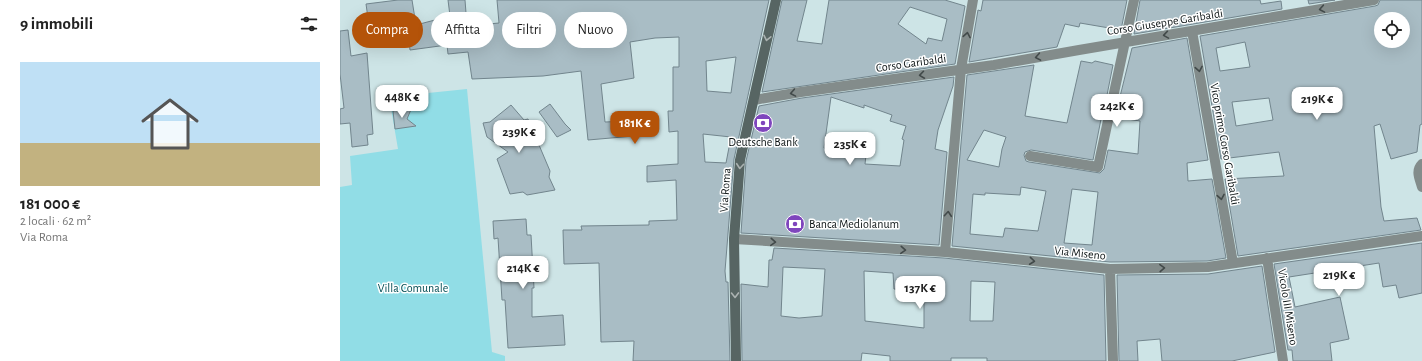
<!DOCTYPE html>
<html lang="it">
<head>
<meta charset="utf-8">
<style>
	:root { --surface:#fff; --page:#f2f2f2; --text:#222; --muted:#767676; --accent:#b45309 }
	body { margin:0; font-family:"Alegreya Sans",sans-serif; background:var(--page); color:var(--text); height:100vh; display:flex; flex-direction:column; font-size:15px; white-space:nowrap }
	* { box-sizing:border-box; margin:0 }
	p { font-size:13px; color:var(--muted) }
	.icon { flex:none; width:22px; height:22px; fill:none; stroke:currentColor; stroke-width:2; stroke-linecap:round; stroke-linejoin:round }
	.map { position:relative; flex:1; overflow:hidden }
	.drawer { display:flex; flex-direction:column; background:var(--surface); width:340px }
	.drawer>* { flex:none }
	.top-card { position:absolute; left:12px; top:12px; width:380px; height:36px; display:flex; gap:8px }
	.fabs { position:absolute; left:1034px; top:12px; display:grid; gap:8px }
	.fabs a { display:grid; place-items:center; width:36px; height:36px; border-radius:50%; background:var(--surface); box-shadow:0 4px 16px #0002; font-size:20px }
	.price { position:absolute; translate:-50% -34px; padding:0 9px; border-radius:8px; background:#fff; color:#222; font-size:13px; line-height:26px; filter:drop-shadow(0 1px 2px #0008) }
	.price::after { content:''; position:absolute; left:50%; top:24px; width:12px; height:9px; margin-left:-6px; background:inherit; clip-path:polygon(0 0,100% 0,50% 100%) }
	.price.current { background:var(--accent); color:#fff }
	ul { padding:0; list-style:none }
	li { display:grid; align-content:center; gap:8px; height:212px; padding:0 20px }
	li span { display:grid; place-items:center; height:124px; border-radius:0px; color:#555 }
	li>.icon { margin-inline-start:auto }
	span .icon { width:72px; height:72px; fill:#fffc; stroke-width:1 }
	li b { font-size:17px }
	h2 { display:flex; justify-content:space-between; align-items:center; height:48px; padding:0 20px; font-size:17px }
	.pill { padding:0 14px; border-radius:18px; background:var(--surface); box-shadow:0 4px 16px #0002; font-size:14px; line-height:36px }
	.pill.current { background:var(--accent); color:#fff }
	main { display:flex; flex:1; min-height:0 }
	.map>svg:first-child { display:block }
	.green { fill:#91dde6 }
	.building { fill:#a9bdc5; stroke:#72858d; fill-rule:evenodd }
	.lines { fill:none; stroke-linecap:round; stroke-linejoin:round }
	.street { stroke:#838c8b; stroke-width:10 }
	.secondary { stroke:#576563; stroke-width:10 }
	.oneway { stroke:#424a4a }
	.oneway2 { stroke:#abb2b1 }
	.labels { text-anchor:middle; stroke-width:3; stroke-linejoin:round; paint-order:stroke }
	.street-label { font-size:12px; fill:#0c1415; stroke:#fff }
	.poi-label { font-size:12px; fill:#0c1415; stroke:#fff }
	.park-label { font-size:12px; fill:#004c53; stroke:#fff }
</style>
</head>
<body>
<main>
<section class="drawer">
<h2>9 immobili<svg class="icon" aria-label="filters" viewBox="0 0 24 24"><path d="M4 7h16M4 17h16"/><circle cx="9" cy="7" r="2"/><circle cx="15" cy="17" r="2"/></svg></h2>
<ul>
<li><span style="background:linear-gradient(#bfe0f5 65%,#c2b280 0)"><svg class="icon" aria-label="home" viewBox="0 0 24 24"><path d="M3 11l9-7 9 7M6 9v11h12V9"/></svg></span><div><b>181 000 €</b><p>2 locali · 62 m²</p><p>Via Roma</p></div></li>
</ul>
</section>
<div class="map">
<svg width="1082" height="361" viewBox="0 0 1082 361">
	<rect width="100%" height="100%" fill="#cde4e6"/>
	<path class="green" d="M127 89 152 352 165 356V361H0V187L12 185 10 156 58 149 49 97Z"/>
	<path class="building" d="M58 0H72L76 25 110 16 108 0H125L127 26 159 23 157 0H429L394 159 385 271 386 282H388L390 361H293L294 341 261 342 259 263 224 264 223 230H242L241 226 309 225V221L337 220 336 180 307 182V166L338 164V131L329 132 328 111H333V67H339V37L315 38 290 42 294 78 261 84 265 122 293 121 294 136 248 140 241 71 203 76 132 79 128 52 108 54 107 45 70 50 69 41 66 40V34L38 36 35 18H28L26 4ZM396 57 391 93 367 91 366 61ZM363 134 391 137 386 163 365 162Z
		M442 0H467L457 41 482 44 489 0H605L625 6 615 64 422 92ZM570 7 607 19 602 41 588 38 586 44 558 24Z
		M643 0H787L781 30 740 23 739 27 725 24 717 47 629 62 638 10 641 11Z
		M800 0H920L921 4 941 1 942 9 794 34Z
		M968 0H995L969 4Z
		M1040 0H1082V124L1080 125 1077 152 1051 159 1040 124 1034 126 1041 207 1044 221 1077 218 1081 230 898 256 885 179 944 176 939 152 881 159 860 36 1035 6 1038 5ZM1041 19H1063V41H1041ZM905 42 910 67 880 71 876 48ZM929 98 933 120 896 126 892 102Z
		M8 30 11 56 27 53 33 134 27 135 28 145 12 147 10 123 0 124V109L4 108 0 74V31Z
		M847 38 868 160 847 163 848 181 872 179 886 258 867 261 770 262 612 246 627 75 694 65 685 116 727 123 741 61 752 63 755 61 773 65 763 115 762 114 753 160 691 150 685 152 684 155 686 161 689 162 760 173 764 169 768 150 798 154 800 121 775 117 792 48ZM644 130 666 137 662 149 659 167 627 160ZM681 187 706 191 698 231 665 228 663 237 630 234 633 194 645 195V193L680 195ZM732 189 758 192 752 245 724 243Z
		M614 77 613 86 598 130 595 149 607 152 599 245 401 233 406 161 419 106 462 98ZM491 97 524 108V105L552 115 550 121 566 126 562 139 564 140 560 166 525 164 526 155 484 148Z
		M210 104 225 124 231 130 217 137 199 112Z
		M171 105 184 120 188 119 210 171 209 177 215 190 187 195 183 192 170 194 157 159 168 152 147 137 143 123 150 122Z
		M72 107 67 119 76 126 55 129 53 111Z
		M186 219 187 235H191L194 288H192V317L223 315 225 345 168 348 165 300H162L158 238 154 239 153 221Z
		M1082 243V293L1059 298 1056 285 1043 287 1039 263 949 277 955 307 1000 297 1009 339 990 343 992 361H953L952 350H948L934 264Z
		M434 248 604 258 764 275 766 361H647V358H611V361H550V356L522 353 521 361H402L401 284 428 287 429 260H432ZM443 267 485 269 482 316 459 318 441 316ZM524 271 553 273 554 289 576 291V294L584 295V328L525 321ZM631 281 655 282 653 321H630Z
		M922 266 935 352 892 361H822L820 339 797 341 798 361H779L777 275 868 274Z"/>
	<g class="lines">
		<path class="street" d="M852 31 893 263
			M414 100 461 92 654 65 739 50 1034 0
			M690 156 758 167 794 0
			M1082 164C1075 171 1080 179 1082 187
			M394 239 605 252 770 269 868 267 1082 236
			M605 252 621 69 633 0
			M927 258 943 361
			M770 269 773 361"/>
		<path class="secondary" d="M396 361 394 239 400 160 436 0"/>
	</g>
	<defs><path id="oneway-chevron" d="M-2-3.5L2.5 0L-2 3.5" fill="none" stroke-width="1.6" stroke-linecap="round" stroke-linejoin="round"/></defs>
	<g class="oneway">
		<use href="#oneway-chevron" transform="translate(982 9) rotate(170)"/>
		<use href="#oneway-chevron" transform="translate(627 35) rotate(-80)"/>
		<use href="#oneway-chevron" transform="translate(826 35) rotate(171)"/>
		<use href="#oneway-chevron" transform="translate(698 57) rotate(170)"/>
		<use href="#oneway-chevron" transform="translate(859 69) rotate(80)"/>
		<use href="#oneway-chevron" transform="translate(582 75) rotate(172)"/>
		<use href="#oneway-chevron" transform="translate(453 93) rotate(170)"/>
		<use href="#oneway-chevron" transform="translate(881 197) rotate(80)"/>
		<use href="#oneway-chevron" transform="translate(608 214) rotate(-85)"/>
		<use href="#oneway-chevron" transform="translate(433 242) rotate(4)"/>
		<use href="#oneway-chevron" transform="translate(563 250) rotate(4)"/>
		<use href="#oneway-chevron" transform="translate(692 261) rotate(6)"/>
		<use href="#oneway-chevron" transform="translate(822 268) rotate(-2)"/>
	</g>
	<g class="oneway2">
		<use href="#oneway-chevron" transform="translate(427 38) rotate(102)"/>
		<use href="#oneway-chevron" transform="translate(400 166) rotate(95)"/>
		<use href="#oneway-chevron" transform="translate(395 295) rotate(89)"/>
	</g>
	<defs>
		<symbol id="bank-disc" viewBox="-11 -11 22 22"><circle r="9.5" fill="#7f46bd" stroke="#fff"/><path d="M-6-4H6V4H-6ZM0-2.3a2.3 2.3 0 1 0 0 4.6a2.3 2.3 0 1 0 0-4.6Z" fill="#fff"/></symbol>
	</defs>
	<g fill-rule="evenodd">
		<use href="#bank-disc" x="412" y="112" width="22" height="22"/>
		<use href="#bank-disc" x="444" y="213" width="22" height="22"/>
	</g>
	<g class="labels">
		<g class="street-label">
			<text transform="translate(825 22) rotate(-9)" y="4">Corso Giuseppe Garibaldi</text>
			<text transform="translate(571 63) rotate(-8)" y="4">Corso Garibaldi</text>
			<text transform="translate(885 144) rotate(80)" y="4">Vico primo Corso Garibaldi</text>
			<text transform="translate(385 190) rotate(-86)" y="4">Via Roma</text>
			<text transform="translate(740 253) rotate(6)" y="4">Via Miseno</text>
			<text transform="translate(948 307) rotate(81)" y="4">Vicolo III Miseno</text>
		</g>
		<g class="poi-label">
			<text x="423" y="146">Deutsche Bank</text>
			<text x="469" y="228" text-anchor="start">Banca Mediolanum</text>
		</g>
		<g class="park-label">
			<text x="73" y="292">Villa Comunale</text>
		</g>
	</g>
</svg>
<div class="fabs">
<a><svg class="icon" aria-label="locate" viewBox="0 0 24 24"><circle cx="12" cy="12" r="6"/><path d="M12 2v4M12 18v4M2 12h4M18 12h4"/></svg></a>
</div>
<b class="price" style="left:62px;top:119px">448K €</b>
<b class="price" style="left:977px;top:121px">219K €</b>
<b class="price" style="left:777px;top:128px">242K €</b>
<b class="price current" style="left:295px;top:145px">181K €</b>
<b class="price" style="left:179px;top:154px">239K €</b>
<b class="price" style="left:510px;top:166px">235K €</b>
<b class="price" style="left:183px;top:290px">214K €</b>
<b class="price" style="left:999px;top:297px">219K €</b>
<b class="price" style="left:580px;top:310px">137K €</b>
<div class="top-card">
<a class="pill current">Compra</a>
<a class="pill">Affitta</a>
<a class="pill">Filtri</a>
<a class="pill">Nuovo</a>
</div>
</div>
</main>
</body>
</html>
